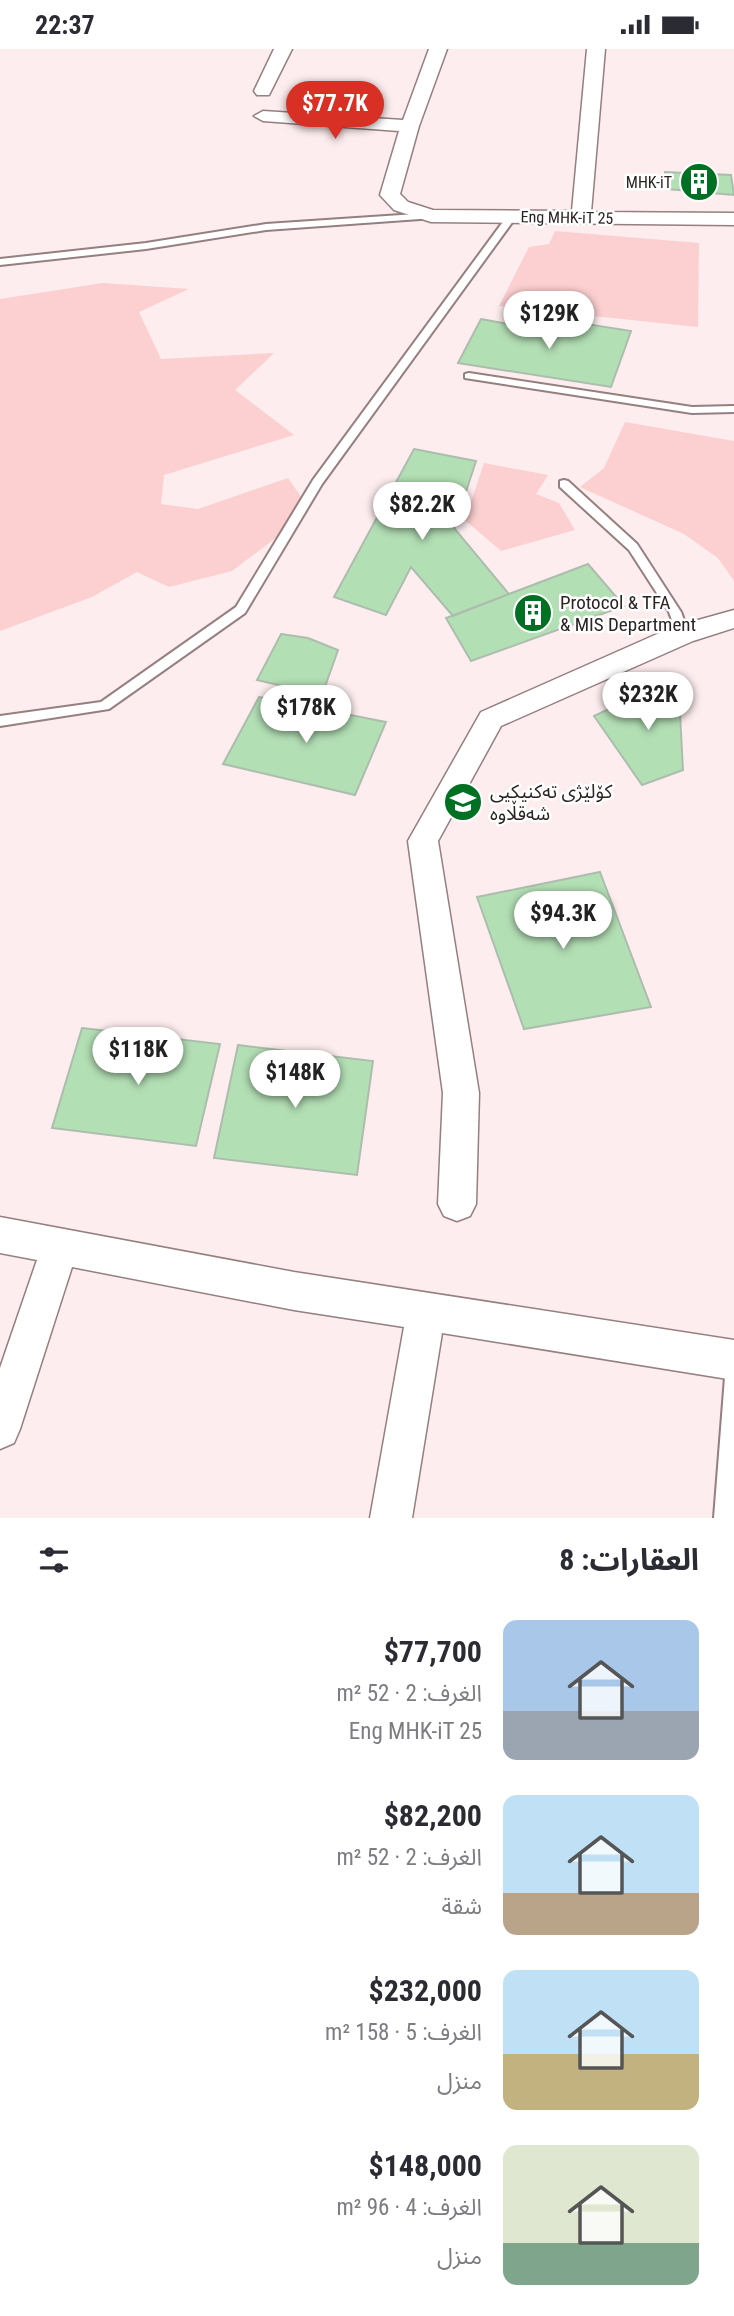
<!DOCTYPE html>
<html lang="ar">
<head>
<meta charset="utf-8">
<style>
	:root { --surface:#fff; --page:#f2f2f3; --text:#2b2b33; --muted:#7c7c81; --accent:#d93025 }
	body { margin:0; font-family:"Roboto Condensed","Noto Sans Arabic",sans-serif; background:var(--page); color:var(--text); direction:rtl; height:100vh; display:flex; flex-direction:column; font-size:26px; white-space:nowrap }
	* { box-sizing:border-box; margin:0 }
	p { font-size:23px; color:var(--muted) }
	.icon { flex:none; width:38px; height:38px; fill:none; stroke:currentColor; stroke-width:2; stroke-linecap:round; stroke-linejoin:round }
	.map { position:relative; height:1469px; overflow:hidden; direction:ltr }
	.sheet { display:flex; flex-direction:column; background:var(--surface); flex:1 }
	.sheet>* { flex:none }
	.price { position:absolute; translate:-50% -60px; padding:0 16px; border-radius:24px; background:#fff; color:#222; font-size:23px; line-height:46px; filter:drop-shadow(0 2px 4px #0008) }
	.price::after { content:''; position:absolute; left:50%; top:42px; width:21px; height:16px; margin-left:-10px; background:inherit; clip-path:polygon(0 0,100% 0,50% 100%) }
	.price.active { background:var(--accent); color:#fff }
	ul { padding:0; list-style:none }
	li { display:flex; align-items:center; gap:21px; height:175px; padding:0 35px }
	li span { display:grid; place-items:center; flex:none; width:196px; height:140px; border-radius:14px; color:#555 }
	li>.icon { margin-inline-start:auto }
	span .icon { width:84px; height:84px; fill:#fffc; stroke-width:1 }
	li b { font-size:30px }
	h2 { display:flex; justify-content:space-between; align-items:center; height:84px; padding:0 35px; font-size:30px }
	.status { display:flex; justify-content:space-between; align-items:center; height:49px; padding:0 35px; background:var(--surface); direction:ltr }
	.status svg { height:19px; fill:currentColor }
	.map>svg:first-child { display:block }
	.green { fill:#fccfd0 }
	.building { fill:#b3dfb5; stroke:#adbdad; stroke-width:2 }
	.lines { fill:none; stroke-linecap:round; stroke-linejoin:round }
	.service-casing { stroke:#957f7f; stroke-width:4 }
	.minor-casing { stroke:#957f7f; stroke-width:3 }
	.service { fill:#fff; fill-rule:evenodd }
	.minor { fill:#fff; fill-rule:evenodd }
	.labels { text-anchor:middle; stroke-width:5; stroke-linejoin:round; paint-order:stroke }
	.far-poi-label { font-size:16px; fill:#2b2222; stroke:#fff; text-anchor:end }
	.far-street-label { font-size:16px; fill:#2b2222; stroke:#fff }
	.poi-label { font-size:19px; fill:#2b2222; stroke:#fff; text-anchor:start }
</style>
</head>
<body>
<div class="status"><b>22:37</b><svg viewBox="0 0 49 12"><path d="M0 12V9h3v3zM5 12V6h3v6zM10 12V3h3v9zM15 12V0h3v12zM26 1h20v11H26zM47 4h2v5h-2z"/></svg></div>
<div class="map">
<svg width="734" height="1469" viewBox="0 0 734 1469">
	<rect width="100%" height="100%" fill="#fdedee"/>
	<path class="green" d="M555 182 699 194 698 278 499 257 529 198 549 195Z
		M103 234 189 240 139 263 161 310 274 304 235 341 294 386 164 426 161 455 198 460 288 429 304 452 277 488 232 522 169 538 137 523 92 548 0 582V250Z
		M625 373 734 392V532L718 509 684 485 580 438 604 419Z
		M484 414 548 426 536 445 559 454 575 481 501 502 465 471Z"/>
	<path class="building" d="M665 123 731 126 734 146 667 140Z
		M481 270 551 283 561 271 631 282 611 338 458 314Z
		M414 400 476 412 454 479 509 545 453 567 411 518 386 566 334 548Z
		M588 515 624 557 471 612 446 569Z
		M281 585 308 589 338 601 322 646 257 631Z
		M678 628 683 721 642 736 594 667Z
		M259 648 386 673 355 746 223 715Z
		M600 823 651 958 524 980 477 848Z
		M82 979 220 995 196 1097 52 1079Z
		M238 996 373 1012 357 1126 214 1109Z"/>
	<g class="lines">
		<defs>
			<path id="service" d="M431 164 436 167 434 169 266 181 146 200 0 216V210L146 194 266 175Z
				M508 166 516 168 322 435 245 564 109 660 0 677V667L101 653 236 558 313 431Z
				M469 324 692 358 734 357V363L692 364 465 329V325Z
				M564 431 568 432 637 495 681 563 689 585 688 588H678L669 563 629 501 560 438V432Z
				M734 1319V1469H714L725 1328 727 1321Z"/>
			<path id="minor" d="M274 0H292L269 46H257L254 42Z
				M429 0H447L419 77 400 145 408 153 433 161 572 162 587 0H605L591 163 734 164V176L431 173 394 161 380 146 399 82 263 72 254 67 263 62 403 71Z
				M734 561V579L693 592 501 677 438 792 479 1044 476 1155 470 1167 457 1172 444 1167 438 1155 443 1044 408 792 481 663 673 578Z
				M0 1168 294 1223 734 1291V1331L442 1284 412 1469H370L404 1278 294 1261 72 1218 20 1380 14 1394 0 1400V1319L37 1211 0 1204Z"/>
		</defs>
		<use href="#service" class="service-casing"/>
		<use href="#minor" class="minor-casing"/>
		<use href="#service" class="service"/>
		<use href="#minor" class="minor"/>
	</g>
	<defs>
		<symbol id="building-disc" viewBox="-11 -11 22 22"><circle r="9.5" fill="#007022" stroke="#fff"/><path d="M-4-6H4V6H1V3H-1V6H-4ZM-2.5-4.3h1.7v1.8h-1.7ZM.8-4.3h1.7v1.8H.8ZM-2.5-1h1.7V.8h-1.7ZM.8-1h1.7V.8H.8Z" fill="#fff"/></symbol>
		<symbol id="university-disc" viewBox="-11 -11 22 22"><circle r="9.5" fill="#007022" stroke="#fff"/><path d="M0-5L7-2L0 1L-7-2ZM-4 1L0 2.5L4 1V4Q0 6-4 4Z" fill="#fff"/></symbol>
	</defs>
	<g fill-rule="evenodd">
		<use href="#building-disc" x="677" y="111" width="44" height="44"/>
		<use href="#building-disc" x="511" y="542" width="44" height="44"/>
		<use href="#university-disc" x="441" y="731" width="44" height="44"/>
	</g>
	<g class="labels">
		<g class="far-poi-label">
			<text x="672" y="139">MHK-iT</text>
		</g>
		<g class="far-street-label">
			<text transform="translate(567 168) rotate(1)" y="6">Eng MHK-iT 25</text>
		</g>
		<g class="poi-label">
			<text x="560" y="560">Protocol &amp; TFA<tspan x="560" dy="22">&amp; MIS Department</tspan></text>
			<text x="490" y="749">کۆلێژی تەکنیکیی<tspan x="490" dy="22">شەقڵاوە</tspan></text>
		</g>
	</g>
</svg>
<b class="price active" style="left:335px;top:92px">$77.7K</b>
<b class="price" style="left:549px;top:302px">$129K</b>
<b class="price" style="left:422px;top:493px">$82.2K</b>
<b class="price" style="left:648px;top:683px">$232K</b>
<b class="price" style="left:306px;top:696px">$178K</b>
<b class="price" style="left:563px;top:902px">$94.3K</b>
<b class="price" style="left:138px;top:1038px">$118K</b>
<b class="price" style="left:295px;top:1061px">$148K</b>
</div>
<section class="sheet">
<h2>العقارات: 8<svg class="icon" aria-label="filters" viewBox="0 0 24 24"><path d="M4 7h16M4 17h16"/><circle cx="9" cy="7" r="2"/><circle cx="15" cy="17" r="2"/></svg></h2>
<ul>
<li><span style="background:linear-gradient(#a9c7e8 65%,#9aa5b1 0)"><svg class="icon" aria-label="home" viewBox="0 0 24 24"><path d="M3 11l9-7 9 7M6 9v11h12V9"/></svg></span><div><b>$77,700</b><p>الغرف: 2 · 52 m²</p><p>Eng MHK-iT 25</p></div></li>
<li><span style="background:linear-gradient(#bfe0f5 70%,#b9a48a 0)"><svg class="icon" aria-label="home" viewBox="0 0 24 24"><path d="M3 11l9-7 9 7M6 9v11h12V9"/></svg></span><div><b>$82,200</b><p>الغرف: 2 · 52 m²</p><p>شقة</p></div></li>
<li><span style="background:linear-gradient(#bfe0f5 60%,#c2b280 0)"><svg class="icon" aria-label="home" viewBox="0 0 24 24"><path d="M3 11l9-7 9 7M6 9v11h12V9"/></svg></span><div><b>$232,000</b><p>الغرف: 5 · 158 m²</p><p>منزل</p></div></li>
<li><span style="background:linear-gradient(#dfe7d0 70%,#7fa58c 0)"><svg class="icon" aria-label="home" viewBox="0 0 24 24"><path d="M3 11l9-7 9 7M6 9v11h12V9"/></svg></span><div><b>$148,000</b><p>الغرف: 4 · 96 m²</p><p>منزل</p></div></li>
</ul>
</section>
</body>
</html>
